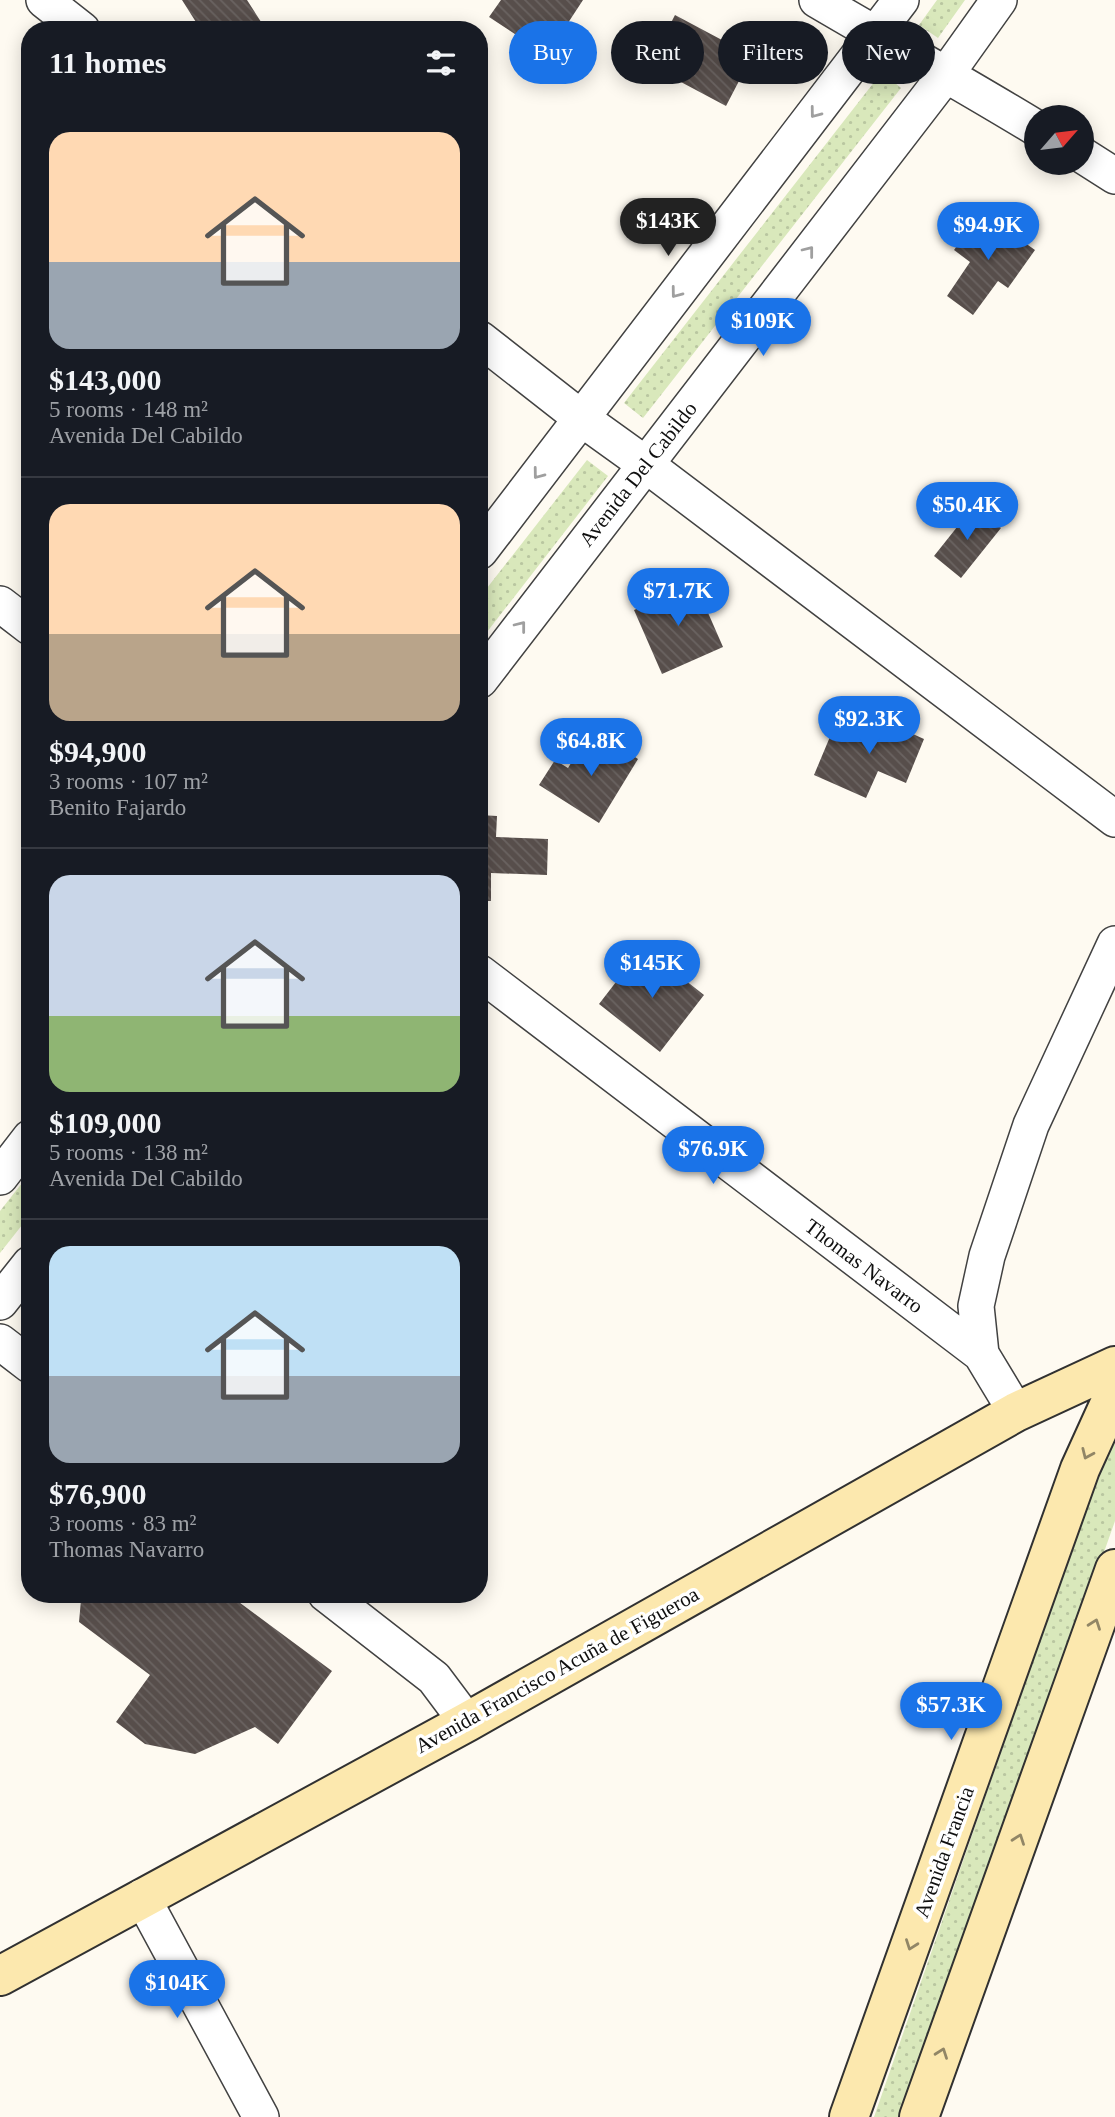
<!DOCTYPE html>
<html lang="en">
<head>
<meta charset="utf-8">
<style>
	:root { --surface:#171b24; --page:#242831; --text:#f1f3f6; --muted:#9ea1a6; --line:#363941; --accent:#1a73e8 }
	body { margin:0; font-family:Georgia,serif; background:var(--page); color:var(--text); height:100vh; display:flex; flex-direction:column; font-size:26px; white-space:nowrap }
	* { box-sizing:border-box; margin:0 }
	p { font-size:23px; color:var(--muted) }
	.icon { flex:none; width:38px; height:38px; fill:none; stroke:currentColor; stroke-width:2; stroke-linecap:round; stroke-linejoin:round }
	.map { position:relative; flex:1; overflow:hidden }
	.sheet { position:absolute; left:21px; top:21px; width:467px; height:1582px; display:flex; flex-direction:column; background:var(--surface); border-radius:28px; box-shadow:0 4px 18px #0003 }
	.sheet>* { flex:none }
	.guide { position:absolute; left:509px; top:21px; width:500px; height:63px; display:flex; gap:14px }
	.needle { width:46px; rotate:62deg }
	.tools { position:absolute; left:1024px; top:105px; display:grid; gap:14px }
	.tools a { display:grid; place-items:center; width:70px; height:70px; border-radius:50%; background:var(--surface); box-shadow:0 4px 18px #0003; font-size:35px }
	.price { position:absolute; translate:-50% -60px; padding:0 16px; border-radius:24px; background:var(--accent); color:#fff; font-size:23px; line-height:46px; filter:drop-shadow(0 2px 4px #0008) }
	.price::after { content:''; position:absolute; left:50%; top:42px; width:21px; height:16px; margin-left:-10px; background:inherit; clip-path:polygon(0 0,100% 0,50% 100%) }
	.price.selected { background:#222; color:#fff }
	ul { padding:0; list-style:none }
	li { display:grid; align-content:center; gap:14px; height:371px; padding:0 28px }
	li+li { border-top:2px solid var(--line) }
	li span { display:grid; place-items:center; height:217px; border-radius:21px; color:#555 }
	li>.icon { margin-inline-start:auto }
	span .icon { width:126px; height:126px; fill:#fffc; stroke-width:1 }
	li b { font-size:30px }
	h2 { display:flex; justify-content:space-between; align-items:center; height:84px; padding:0 28px; font-size:30px }
	.chip { padding:0 24px; border-radius:32px; background:var(--surface); box-shadow:0 4px 18px #0003; font-size:24px; line-height:63px }
	.chip.selected { background:var(--accent); color:#fff }
	.map>svg:first-child { display:block }
	.grass { fill:url(#grass-dots) }
	.building { fill:url(#building-back-hatch) }
	.lines { fill:none; stroke-linecap:round; stroke-linejoin:round }
	.street-casing { stroke:#424242; stroke-width:38 }
	.secondary-casing { stroke:#313131; stroke-width:42 }
	.street { stroke:#fff; stroke-width:35 }
	.secondary { stroke:#fce8ae; stroke-width:38 }
	.oneway { stroke:#9f9f9f }
	.oneway2 { stroke:#918666 }
	.labels { text-anchor:middle; stroke-width:7; stroke-linejoin:round; paint-order:stroke }
	.street-label { font-size:21px; fill:#0f0f0f; stroke:#fff }
</style>
</head>
<body>
<div class="map">
<svg width="1115" height="2117" viewBox="0 0 1115 2117">
	<defs>
		<pattern id="grass-dots" width="8" height="8" patternUnits="userSpaceOnUse" patternTransform="scale(1.75)"><rect width="8" height="8" fill="#d9e8bb"/><path d="M2 2h.1M6 6h.1" fill="none" stroke="#b9c6a0" stroke-width="1.8" stroke-linecap="round"/></pattern>
		<pattern id="building-back-hatch" width="6" height="6" patternUnits="userSpaceOnUse" patternTransform="scale(1.75)"><rect width="6" height="6" fill="#574e4b"/><path d="M-1 5l2 2M0 0l6 6M5-1l2 2" fill="none" stroke="#6a6361"/></pattern>
	</defs>
	<rect width="100%" height="100%" fill="#fefaf1"/>
	<path class="grass" d="M937 0H965L938 38 919 25Z
		M882 72 901 88 643 418 624 403Z
		M587 460 608 476 480 641V597Z
		M30 1173V1215L0 1253V1211Z
		M1115 1438V1521L904 2117H874L1097 1476Z"/>
	<path class="building" d="M182 0H247L265 28 201 30Z
		M501 0H583L547 55 489 17Z
		M675 15 752 56 726 106 649 65Z
		M982 212 1035 250 1008 288 998 281 973 315 947 296 970 262 954 250Z
		M973 507 1001 528 961 578 934 556Z
		M695 583 723 647 662 674 634 610Z
		M868 714 924 739 906 783 878 771 866 798 814 775 832 732 856 742Z
		M601 735 638 759 599 823 539 785 555 760 568 768 581 747 590 752Z
		M480 815 497 816 496 837 548 839 547 875 491 873V901H480Z
		M643 947 704 995 660 1052 599 1004Z
		M73 1594H228L332 1671 278 1744 255 1727 195 1754 145 1744 116 1722 150 1675 79 1622 81 1600Z"/>
	<g class="lines">
		<defs>
			<path id="street" d="M44 0 82 30
				M817 0C890 43 964 84 1036 128
				M1082 155 1115 176
				M480 339 581 418 645 464 1115 819
				M480 551 901 0
				M0 604 30 627
				M480 680 947 73 999 0
				M480 973 981 1354
				M0 1177 30 1138
				M0 1302 30 1264
				M0 1342 30 1365
				M1016 1412 981 1354 976 1306 987 1256 1031 1125 1115 944
				M326 1594 434 1678 467 1722
				M142 1897 261 2117"/>
			<path id="secondary" d="M0 1976 467 1722 1016 1412 1115 1366
				M849 2117 1080 1469 1115 1392
				M919 2117 1115 1569"/>
		</defs>
		<use href="#street" class="street-casing"/>
		<use href="#secondary" class="secondary-casing"/>
		<use href="#street" class="street"/>
		<use href="#secondary" class="secondary"/>
	</g>
	<defs><path id="oneway-chevron" d="M-2-3.5L2.5 0L-2 3.5" fill="none" stroke-width="1.6" stroke-linecap="round" stroke-linejoin="round" transform="scale(1.75)"/></defs>
	<g class="oneway">
		<use href="#oneway-chevron" transform="translate(815 113) rotate(127)"/>
		<use href="#oneway-chevron" transform="translate(809 251) rotate(-52)"/>
		<use href="#oneway-chevron" transform="translate(676 293) rotate(127)"/>
		<use href="#oneway-chevron" transform="translate(538 474) rotate(127)"/>
		<use href="#oneway-chevron" transform="translate(521 626) rotate(-52)"/>
	</g>
	<g class="oneway2">
		<use href="#oneway-chevron" transform="translate(1087 1454) rotate(114)"/>
		<use href="#oneway-chevron" transform="translate(1095 1624) rotate(-70)"/>
		<use href="#oneway-chevron" transform="translate(1019 1839) rotate(-70)"/>
		<use href="#oneway-chevron" transform="translate(911 1945) rotate(110)"/>
		<use href="#oneway-chevron" transform="translate(942 2053) rotate(-70)"/>
	</g>
	<g class="labels">
		<g class="street-label">
			<text transform="translate(638 474) rotate(-52)" y="7">Avenida Del Cabildo</text>
			<text transform="translate(864 1266) rotate(37)" y="7">Thomas Navarro</text>
			<text transform="translate(557 1670) rotate(-29)" y="7">Avenida Francisco Acuña de Figueroa</text>
			<text transform="translate(944 1852) rotate(-70)" y="7">Avenida Francia</text>
		</g>
	</g>
</svg>
<div class="tools">
<a><svg class="needle" viewBox="-14 -14 28 28"><path d="M0-13l5 13h-10z" fill="#e53935"/><path d="M0 13l5-13h-10z" fill="#9ea1a6"/></svg></a>
</div>
<b class="price selected" style="left:668px;top:258px">$143K</b>
<b class="price" style="left:988px;top:262px">$94.9K</b>
<b class="price" style="left:763px;top:358px">$109K</b>
<b class="price" style="left:967px;top:542px">$50.4K</b>
<b class="price" style="left:678px;top:628px">$71.7K</b>
<b class="price" style="left:869px;top:756px">$92.3K</b>
<b class="price" style="left:591px;top:778px">$64.8K</b>
<b class="price" style="left:652px;top:1000px">$145K</b>
<b class="price" style="left:713px;top:1186px">$76.9K</b>
<b class="price" style="left:951px;top:1742px">$57.3K</b>
<b class="price" style="left:177px;top:2020px">$104K</b>
<div class="guide">
<a class="chip selected">Buy</a>
<a class="chip">Rent</a>
<a class="chip">Filters</a>
<a class="chip">New</a>
</div>
<section class="sheet">
<h2>11 homes<svg class="icon" aria-label="filters" viewBox="0 0 24 24"><path d="M4 7h16M4 17h16"/><circle cx="9" cy="7" r="2"/><circle cx="15" cy="17" r="2"/></svg></h2>
<ul>
<li><span style="background:linear-gradient(#ffd9b3 60%,#9aa5b1 0)"><svg class="icon" aria-label="home" viewBox="0 0 24 24"><path d="M3 11l9-7 9 7M6 9v11h12V9"/></svg></span><div><b>$143,000</b><p>5 rooms · 148 m²</p><p>Avenida Del Cabildo</p></div></li>
<li><span style="background:linear-gradient(#ffd9b3 60%,#b9a48a 0)"><svg class="icon" aria-label="home" viewBox="0 0 24 24"><path d="M3 11l9-7 9 7M6 9v11h12V9"/></svg></span><div><b>$94,900</b><p>3 rooms · 107 m²</p><p>Benito Fajardo</p></div></li>
<li><span style="background:linear-gradient(#c9d6e8 65%,#8fb573 0)"><svg class="icon" aria-label="home" viewBox="0 0 24 24"><path d="M3 11l9-7 9 7M6 9v11h12V9"/></svg></span><div><b>$109,000</b><p>5 rooms · 138 m²</p><p>Avenida Del Cabildo</p></div></li>
<li><span style="background:linear-gradient(#bfe0f5 60%,#9aa5b1 0)"><svg class="icon" aria-label="home" viewBox="0 0 24 24"><path d="M3 11l9-7 9 7M6 9v11h12V9"/></svg></span><div><b>$76,900</b><p>3 rooms · 83 m²</p><p>Thomas Navarro</p></div></li>
</ul>
</section>
</div>
</body>
</html>
